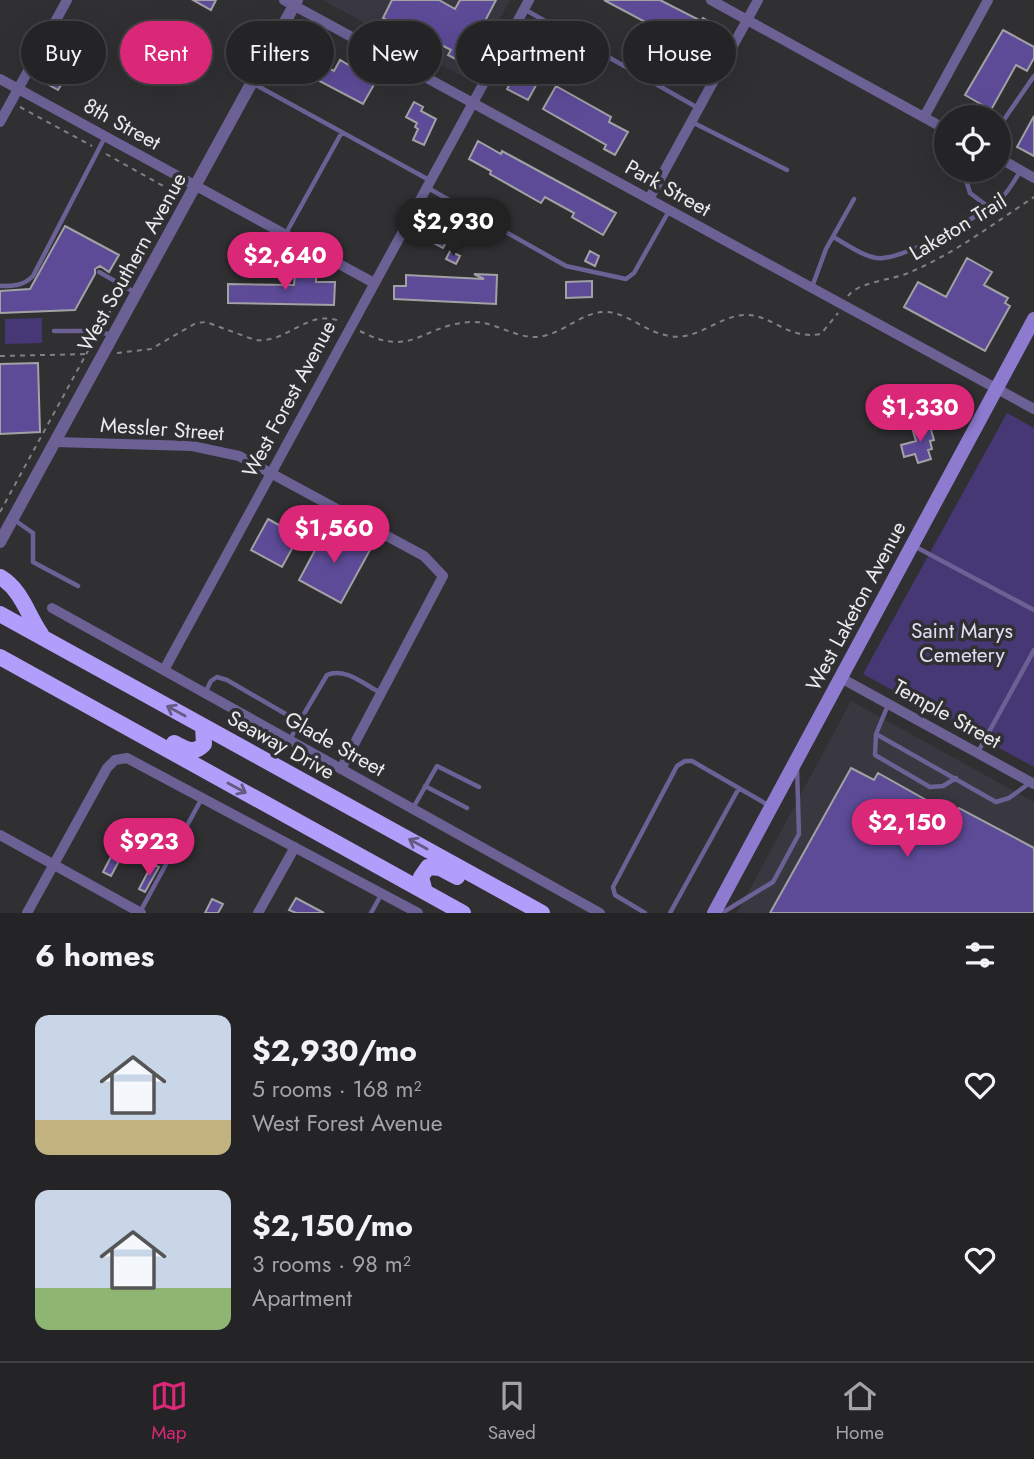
<!DOCTYPE html>
<html lang="en">
<head>
<meta charset="utf-8">
<style>
	:root { --surface:#242326; --page:#302f32; --text:#f1f3f6; --muted:#a3a4a7; --line:#414043; --accent:#db2777 }
	body { margin:0; font-family:Jost,sans-serif; background:var(--page); color:var(--text); height:100vh; display:flex; flex-direction:column; font-size:26px; white-space:nowrap }
	* { box-sizing:border-box; margin:0 }
	p { font-size:23px; color:var(--muted) }
	.icon { flex:none; width:38px; height:38px; fill:none; stroke:currentColor; stroke-width:2; stroke-linecap:round; stroke-linejoin:round }
	.map { position:relative; height:913px; overflow:hidden }
	.details { display:flex; flex-direction:column; background:var(--surface); flex:1 }
	.details>* { flex:none }
	.banner { position:absolute; left:21px; top:21px; width:992px; height:63px; display:flex; gap:14px }
	.buttons { position:absolute; left:934px; top:105px; display:grid; gap:14px }
	.buttons a { display:grid; place-items:center; width:77px; height:77px; border-radius:50%; background:var(--surface); box-shadow:0 7px 28px #0002,0 0 0 2px var(--line); font-size:35px }
	.price { position:absolute; translate:-50% -60px; padding:0 16px; border-radius:24px; background:var(--accent); color:#fff; font-size:23px; line-height:46px; filter:drop-shadow(0 2px 4px #0008) }
	.price::after { content:''; position:absolute; left:50%; top:42px; width:21px; height:16px; margin-left:-10px; background:inherit; clip-path:polygon(0 0,100% 0,50% 100%) }
	.price.current { background:#222; color:#fff }
	ul { padding:0; list-style:none }
	li { display:flex; align-items:center; gap:21px; height:175px; padding:0 35px }
	li span { display:grid; place-items:center; flex:none; width:196px; height:140px; border-radius:14px; color:#555 }
	li>.icon { margin-inline-start:auto }
	span .icon { width:84px; height:84px; fill:#fffc; stroke-width:1 }
	li b { font-size:30px }
	h2 { display:flex; justify-content:space-between; align-items:center; height:84px; padding:0 35px; font-size:30px }
	.chip { padding:0 24px; border-radius:32px; background:var(--surface); box-shadow:0 7px 28px #0002,0 0 0 2px var(--line); font-size:24px; line-height:63px }
	.chip.current { background:var(--accent); color:#fff }
	.dock { display:flex; justify-content:space-around; align-items:center; height:98px; border-top:2px solid var(--line); background:var(--surface); font-size:19px; color:var(--muted) }
	.dock a { display:grid; justify-items:center; gap:4px }
	.dock .current { color:var(--accent) }
	.map>svg:first-child { display:block }
	.built { fill:#393840 }
	.green { fill:#463875 }
	.building { fill:#5d4b98; stroke:#a2a2a5; stroke-width:2 }
	.lines { fill:none; stroke-linecap:round; stroke-linejoin:round }
	.path { stroke:#818183; stroke-width:2; stroke-dasharray:5 5; stroke-linecap:butt }
	.service { stroke:#6b6195; stroke-width:4.5 }
	.minor { stroke:#6b6195; stroke-width:10 }
	.tertiary { stroke:#6b6195; stroke-width:12 }
	.secondary { stroke:#8d7bcf; stroke-width:14 }
	.trunk { stroke:#b19efa; stroke-width:16 }
	.oneway { stroke:#645b82 }
	.labels { text-anchor:middle; stroke-width:7; stroke-linejoin:round; paint-order:stroke }
	.street-label { font-size:21px; fill:#eaeaec; stroke:#302f32 }
	.park-label { font-size:21px; fill:#e1def4; stroke:#302f32 }
</style>
</head>
<body>
<div class="map">
<svg width="1034" height="913" viewBox="0 0 1034 913">
	<rect width="100%" height="100%" fill="#302f32"/>
	<path class="built" d="M323 0H510L467 79Z
		M851 701 1034 802V913H737Z"/>
	<path class="green" d="M42 318V343L5 344V319Z
		M1007 413 1034 428V767L863 674Z"/>
	<path class="building" d="M193 0H216L211 10Z
		M392 0H439L455 9 460 0H496L463 63 448 55 451 50 395 21 394 24 383 18Z
		M604 0H660L701 21 703 18 721 28 707 55Z
		M1003 30 1034 47V58L1027 71 1016 65 991 110 965 95Z
		M306 46 315 51 310 59 334 71 340 60 376 81 363 104 293 67Z
		M531 48 551 58 528 100 507 89Z
		M53 62 69 72 58 90 42 81Z
		M556 86 611 117 609 122 628 132 615 155 604 149 606 145 543 109Z
		M414 102 423 107 421 111 436 119 424 145 413 140 418 129 415 127 417 123 406 117Z
		M1034 116V156L1017 147Z
		M478 141 501 154 502 151 616 213 603 235 572 217 574 213 545 197 541 203 490 174 491 171 469 159Z
		M428 224 450 236 443 248 422 237Z
		M65 226 119 255 109 272 100 266 95 269V274L75 310 0 313V291L30 289Z
		M450 251 460 256 456 264 446 259Z
		M590 251 599 256 595 266 585 261Z
		M967 258 992 272 984 285 1008 298 1005 303 1010 306 985 351 904 307 918 282 946 297Z
		M295 273H316V282H335L334 305 228 303V284L294 285Z
		M474 274 497 275 496 304 394 299V286H406V275L484 279Z
		M592 281V297L566 298V282Z
		M38 363 40 432 0 434V364Z
		M929 423 934 440 930 441 932 449 928 450 931 459 918 463 915 454 904 457 901 445 916 441 912 428Z
		M268 519 299 536 282 567 251 550Z
		M328 526 370 550 341 603 299 580Z
		M851 768 874 780 878 773 955 816 959 808 1034 848V913H770Z
		M117 845 125 850 111 876 103 872Z
		M152 864 159 867 145 892 139 889Z
		M296 898 324 913H296L289 910Z
		M212 899 223 904 218 913H205Z"/>
	<g class="lines">
		<path class="path" d="M20 107 92 146
			M106 154 174 192
			M129 278 178 188
			M848 296C858 282 892 280 908 273 954 254 993 224 1034 197
			M103 324 121 292
			M360 331C412 359 422 325 470 322 497 320 520 344 547 335 566 330 580 315 601 312 626 310 645 333 670 336 698 341 719 315 746 315 771 314 787 340 821 334L838 313
			M117 353 151 349 196 323 206 322 255 340C288 344 308 307 342 322
			M0 356 90 354
			M0 512 95 338"/>
		<path class="service" d="M524 9 698 108
			M254 84 431 181
			M692 122 787 170
			M999 127 1034 76
			M963 170 970 193 987 206
			M428 188 566 266 626 279 634 273 669 211
			M285 235 342 132
			M833 237C847 244 867 260 883 258 912 255 983 215 1004 195 1010 189 1015 179 1020 172
			M99 272 136 293
			M0 286C14 286 23 286 33 276L105 137
			M812 287 826 249 854 199
			M54 331H97L111 335
			M13 519 33 533V562L78 586
			M914 546 1034 610
			M205 693 211 681 217 677 227 680 296 720 298 724 290 740
			M888 705 876 734 996 802 1009 798 1031 782
			M298 724 327 675C344 667 364 684 379 692
			M876 734 875 755 930 787 943 786 956 778
			M978 752 1034 650
			M425 786 467 808
			M413 808 437 766 479 787
			M140 912 202 798
			M371 913 381 895
			M645 913 615 895 613 887 677 766 685 761H692L768 805
			M670 913 739 788
			M722 913 773 882 799 834 797 768"/>
		<path class="minor" d="M284 0 1034 409
			M711 0 947 130
			M0 79 374 283
			M924 117 988 0
			M0 122 67 0
			M999 158 1034 178
			M649 199 758 0
			M55 442 192 446 239 456 424 556 443 576 341 769
			M52 608 600 913
			M164 670 529 0
			M841 678 1034 784
			M0 835 141 913
			M27 913 107 768 115 760 127 758 418 913
			M258 913 295 847"/>
		<path class="tertiary" d="M0 542 297 0"/>
		<path class="secondary" d="M714 913 1034 319"/>
		<path class="trunk" d="M0 577C22 590 27 614 41 634
			M0 614 542 913
			M0 657 463 913
			M174 743C186 749 194 755 204 744L203 726
			M425 892 421 877 428 867 440 868 457 877"/>
	</g>
	<defs><path id="oneway-shaft" d="M-6 0H5M1.5-3L5.5 0L1.5 3" fill="none" stroke-width="1.6" stroke-linecap="round" stroke-linejoin="round" transform="scale(1.75)"/></defs>
	<g class="oneway">
		<use href="#oneway-shaft" transform="translate(176 711) rotate(-151)"/>
		<use href="#oneway-shaft" transform="translate(237 788) rotate(29)"/>
		<use href="#oneway-shaft" transform="translate(418 844) rotate(-151)"/>
	</g>
	<g class="labels">
		<g class="street-label">
			<text transform="translate(122 124) rotate(29)" y="7">8th Street</text>
			<text transform="translate(668 188) rotate(29)" y="7">Park Street</text>
			<text transform="translate(958 227) rotate(-31)" y="7">Laketon Trail</text>
			<text transform="translate(132 262) rotate(-61)" y="7">West Southern Avenue</text>
			<text transform="translate(289 399) rotate(-62)" y="7">West Forest Avenue</text>
			<text transform="translate(162 429) rotate(4)" y="7">Messler Street</text>
			<text transform="translate(856 606) rotate(-62)" y="7">West Laketon Avenue</text>
			<text transform="translate(947 714) rotate(29)" y="7">Temple Street</text>
			<text transform="translate(335 744) rotate(29)" y="7">Glade Street</text>
			<text transform="translate(281 745) rotate(29)" y="7">Seaway Drive</text>
		</g>
		<g class="park-label">
			<text x="962" y="638">Saint Marys<tspan x="962" dy="24">Cemetery</tspan></text>
		</g>
	</g>
</svg>
<div class="buttons">
<a><svg class="icon" aria-label="locate" viewBox="0 0 24 24"><circle cx="12" cy="12" r="6"/><path d="M12 2v4M12 18v4M2 12h4M18 12h4"/></svg></a>
</div>
<b class="price current" style="left:453px;top:258px">$2,930</b>
<b class="price" style="left:285px;top:292px">$2,640</b>
<b class="price" style="left:920px;top:444px">$1,330</b>
<b class="price" style="left:334px;top:565px">$1,560</b>
<b class="price" style="left:907px;top:859px">$2,150</b>
<b class="price" style="left:149px;top:878px">$923</b>
<div class="banner">
<a class="chip">Buy</a>
<a class="chip current">Rent</a>
<a class="chip">Filters</a>
<a class="chip">New</a>
<a class="chip">Apartment</a>
<a class="chip">House</a>
</div>
</div>
<section class="details">
<h2>6 homes<svg class="icon" aria-label="filters" viewBox="0 0 24 24"><path d="M4 7h16M4 17h16"/><circle cx="9" cy="7" r="2"/><circle cx="15" cy="17" r="2"/></svg></h2>
<ul>
<li><span style="background:linear-gradient(#c9d6e8 75%,#c2b280 0)"><svg class="icon" aria-label="home" viewBox="0 0 24 24"><path d="M3 11l9-7 9 7M6 9v11h12V9"/></svg></span><div><b>$2,930/mo</b><p>5 rooms · 168 m²</p><p>West Forest Avenue</p></div><svg class="icon" aria-label="heart" viewBox="0 0 24 24"><path d="M12 20l-8-8c-3-5 5-10 8-4 3-6 11-1 8 4z"/></svg></li>
<li><span style="background:linear-gradient(#c9d6e8 70%,#8fb573 0)"><svg class="icon" aria-label="home" viewBox="0 0 24 24"><path d="M3 11l9-7 9 7M6 9v11h12V9"/></svg></span><div><b>$2,150/mo</b><p>3 rooms · 98 m²</p><p>Apartment</p></div><svg class="icon" aria-label="heart" viewBox="0 0 24 24"><path d="M12 20l-8-8c-3-5 5-10 8-4 3-6 11-1 8 4z"/></svg></li>
</ul>
</section>
<nav class="dock">
<a class="current"><svg class="icon" aria-label="map" viewBox="0 0 24 24"><path d="M3 6l6-2 6 2 6-2v14l-6 2-6-2-6 2zM9 4v14M15 6v14"/></svg>Map</a>
<a><svg class="icon" aria-label="saved" viewBox="0 0 24 24"><path d="M7 4h10v16l-5-4-5 4z"/></svg>Saved</a>
<a><svg class="icon" aria-label="home" viewBox="0 0 24 24"><path d="M3 11l9-7 9 7M6 9v11h12V9"/></svg>Home</a>
</nav>
</body>
</html>
